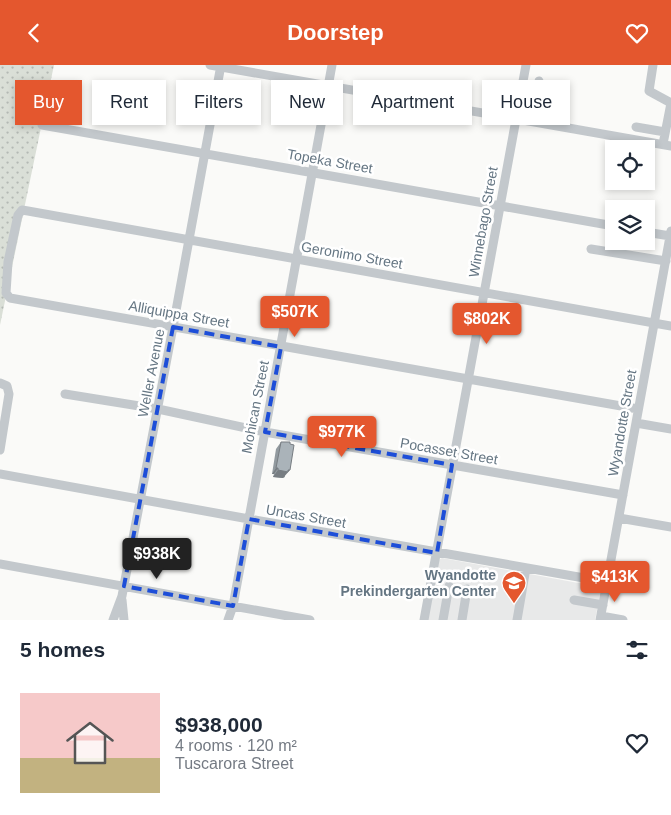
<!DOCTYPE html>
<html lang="en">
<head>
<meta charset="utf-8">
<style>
	:root { --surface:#fff; --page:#f6f6f7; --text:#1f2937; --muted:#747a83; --accent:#e4572e }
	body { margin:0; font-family:Arial,sans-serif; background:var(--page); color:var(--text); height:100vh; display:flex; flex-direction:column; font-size:19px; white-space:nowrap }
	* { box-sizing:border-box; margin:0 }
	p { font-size:16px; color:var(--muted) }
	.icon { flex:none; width:28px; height:28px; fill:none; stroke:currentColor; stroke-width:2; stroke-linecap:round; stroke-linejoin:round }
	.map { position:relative; height:555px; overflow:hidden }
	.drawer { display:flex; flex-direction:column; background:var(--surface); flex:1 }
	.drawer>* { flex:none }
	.top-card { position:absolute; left:15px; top:15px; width:641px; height:45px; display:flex; gap:10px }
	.controls { position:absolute; left:605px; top:75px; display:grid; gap:10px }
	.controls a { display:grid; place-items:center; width:50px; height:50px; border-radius:0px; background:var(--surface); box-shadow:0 2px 8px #0003; font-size:25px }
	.price { position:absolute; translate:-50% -42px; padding:0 11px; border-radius:5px; background:var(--accent); color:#fff; font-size:16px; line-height:32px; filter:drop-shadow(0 1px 2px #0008) }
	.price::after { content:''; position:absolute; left:50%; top:30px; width:15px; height:11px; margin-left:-8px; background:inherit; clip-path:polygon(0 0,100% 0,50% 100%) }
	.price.active { background:#222; color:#fff }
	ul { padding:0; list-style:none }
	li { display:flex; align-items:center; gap:15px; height:125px; padding:0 20px }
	li span { display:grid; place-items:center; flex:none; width:140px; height:100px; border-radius:0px; color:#555 }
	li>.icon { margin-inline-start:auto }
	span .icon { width:60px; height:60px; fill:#fffc; stroke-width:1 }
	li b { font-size:21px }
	h2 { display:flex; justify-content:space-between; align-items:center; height:60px; padding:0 20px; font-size:21px }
	.pill { padding:0 18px; border-radius:0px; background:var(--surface); box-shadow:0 2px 8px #0003; font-size:18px; line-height:45px }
	.pill.active { background:var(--accent); color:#fff }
	header { display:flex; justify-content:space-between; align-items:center; height:65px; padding:0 20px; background:var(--accent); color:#fff; font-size:22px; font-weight:700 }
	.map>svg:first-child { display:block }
	.built { fill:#e8e9e9 }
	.park { fill:url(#park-dots) }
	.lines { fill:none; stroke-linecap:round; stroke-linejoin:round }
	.minor { stroke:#c3c8cc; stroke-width:9 }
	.wall { fill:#929a9f }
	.shaded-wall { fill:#777d82 }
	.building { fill:#aab3b9; stroke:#777d82 }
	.marked { fill:none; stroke:#1d4ed8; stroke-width:4; stroke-dasharray:10 6; stroke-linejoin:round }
	.labels { text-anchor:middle; stroke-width:5; stroke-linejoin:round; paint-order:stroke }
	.street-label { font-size:14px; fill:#657683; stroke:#fff }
	.poi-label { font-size:14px; font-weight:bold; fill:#657683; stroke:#fff; text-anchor:end }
</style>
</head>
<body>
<header><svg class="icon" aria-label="back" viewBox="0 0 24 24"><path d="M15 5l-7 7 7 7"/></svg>Doorstep<svg class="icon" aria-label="heart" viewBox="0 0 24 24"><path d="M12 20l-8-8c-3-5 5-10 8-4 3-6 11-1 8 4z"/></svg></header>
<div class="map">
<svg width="671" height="555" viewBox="0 0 671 555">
	<defs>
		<pattern id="park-dots" width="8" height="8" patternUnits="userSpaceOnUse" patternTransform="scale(1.25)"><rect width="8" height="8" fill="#dadfd7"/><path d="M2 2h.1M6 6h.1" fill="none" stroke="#b4b9b4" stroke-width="1.8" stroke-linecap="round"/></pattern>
	</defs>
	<rect width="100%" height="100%" fill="#fafaf8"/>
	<path class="built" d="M442 493 600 522 601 524 595 555H427L439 495Z"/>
	<path class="park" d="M0 0H54L0 260Z"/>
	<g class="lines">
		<path class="minor" d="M210 0 671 81
			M653 0 649 26 671 38
			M532 56 539 16
			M42 60 614 161
			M636 62 665 67
			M663 79 671 38
			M646 167 670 171
			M591 184 666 196
			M0 318 7 321 9 329 0 385
			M65 329 158 344 265 367 623 430
			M638 344 10 233 6 228 8 197 18 150 22 145 28 146 671 261
			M636 358 671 364
			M0 409 249 454 607 517
			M619 453 671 462
			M0 499 310 555
			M122 535 124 555
			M574 535 603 540
			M601 551 623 555
			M113 555 122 531 173 262 221 0
			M228 555 233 541 332 0
			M424 555 526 0
			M443 555 449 521
			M462 555 467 524
			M517 555 526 503
			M600 555 671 166"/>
	</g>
	<path class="wall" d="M281 377 285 412 283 413 273 412 274 409H272L276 384Z"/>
	<path class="shaded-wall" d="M276 403H278L274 409H272Z
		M278 405H290L283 413 273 412Z"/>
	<path class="building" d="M281 377H290V379L294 380 290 405H288V407L278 405V403H276Z"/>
	<path class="marked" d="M173 262 281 282 265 367 452 400 437 488 249 454 233 541 124 521Z"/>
	<defs>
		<symbol id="school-pin" viewBox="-11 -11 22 30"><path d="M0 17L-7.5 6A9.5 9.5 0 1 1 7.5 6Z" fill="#e4572e" stroke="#fff"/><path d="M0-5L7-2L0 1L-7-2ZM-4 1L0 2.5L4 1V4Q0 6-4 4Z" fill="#fff"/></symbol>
	</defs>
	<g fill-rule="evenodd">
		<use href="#school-pin" x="500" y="504" width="28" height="38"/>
	</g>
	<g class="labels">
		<g class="street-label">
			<text transform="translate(330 96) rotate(10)" y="5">Topeka Street</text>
			<text transform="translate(483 157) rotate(-80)" y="5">Winnebago Street</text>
			<text transform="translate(352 190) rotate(10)" y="5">Geronimo Street</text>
			<text transform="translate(179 249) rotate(10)" y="5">Alliquippa Street</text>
			<text transform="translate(151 308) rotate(-79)" y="5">Weller Avenue</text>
			<text transform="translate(255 342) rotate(-79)" y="5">Mohican Street</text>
			<text transform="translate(622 358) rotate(-80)" y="5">Wyandotte Street</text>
			<text transform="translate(449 386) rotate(10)" y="5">Pocasset Street</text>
			<text transform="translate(306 451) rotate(10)" y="5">Uncas Street</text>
		</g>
		<g class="poi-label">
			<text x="496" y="515">Wyandotte<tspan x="496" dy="16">Prekindergarten Center</tspan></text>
		</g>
	</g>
</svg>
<div class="controls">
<a><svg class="icon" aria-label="locate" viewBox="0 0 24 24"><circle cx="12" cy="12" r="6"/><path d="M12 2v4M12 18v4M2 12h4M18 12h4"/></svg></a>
<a><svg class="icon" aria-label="layers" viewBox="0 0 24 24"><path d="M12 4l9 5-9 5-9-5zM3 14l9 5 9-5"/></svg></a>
</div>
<b class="price" style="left:295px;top:273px">$507K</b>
<b class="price" style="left:487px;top:280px">$802K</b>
<b class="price" style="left:342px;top:393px">$977K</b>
<b class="price active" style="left:157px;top:515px">$938K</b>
<b class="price" style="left:615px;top:538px">$413K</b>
<div class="top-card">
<a class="pill active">Buy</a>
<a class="pill">Rent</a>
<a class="pill">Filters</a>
<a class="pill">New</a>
<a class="pill">Apartment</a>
<a class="pill">House</a>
</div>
</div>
<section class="drawer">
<h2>5 homes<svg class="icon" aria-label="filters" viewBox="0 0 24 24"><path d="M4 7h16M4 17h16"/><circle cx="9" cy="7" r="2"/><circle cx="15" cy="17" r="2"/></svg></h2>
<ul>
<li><span style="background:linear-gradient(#f6c9c9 65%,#c2b280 0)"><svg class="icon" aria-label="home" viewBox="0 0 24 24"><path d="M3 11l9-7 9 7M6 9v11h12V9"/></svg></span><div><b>$938,000</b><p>4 rooms · 120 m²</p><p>Tuscarora Street</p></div><svg class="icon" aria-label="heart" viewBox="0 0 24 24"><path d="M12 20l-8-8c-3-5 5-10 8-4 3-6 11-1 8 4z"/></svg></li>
</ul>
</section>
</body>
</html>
